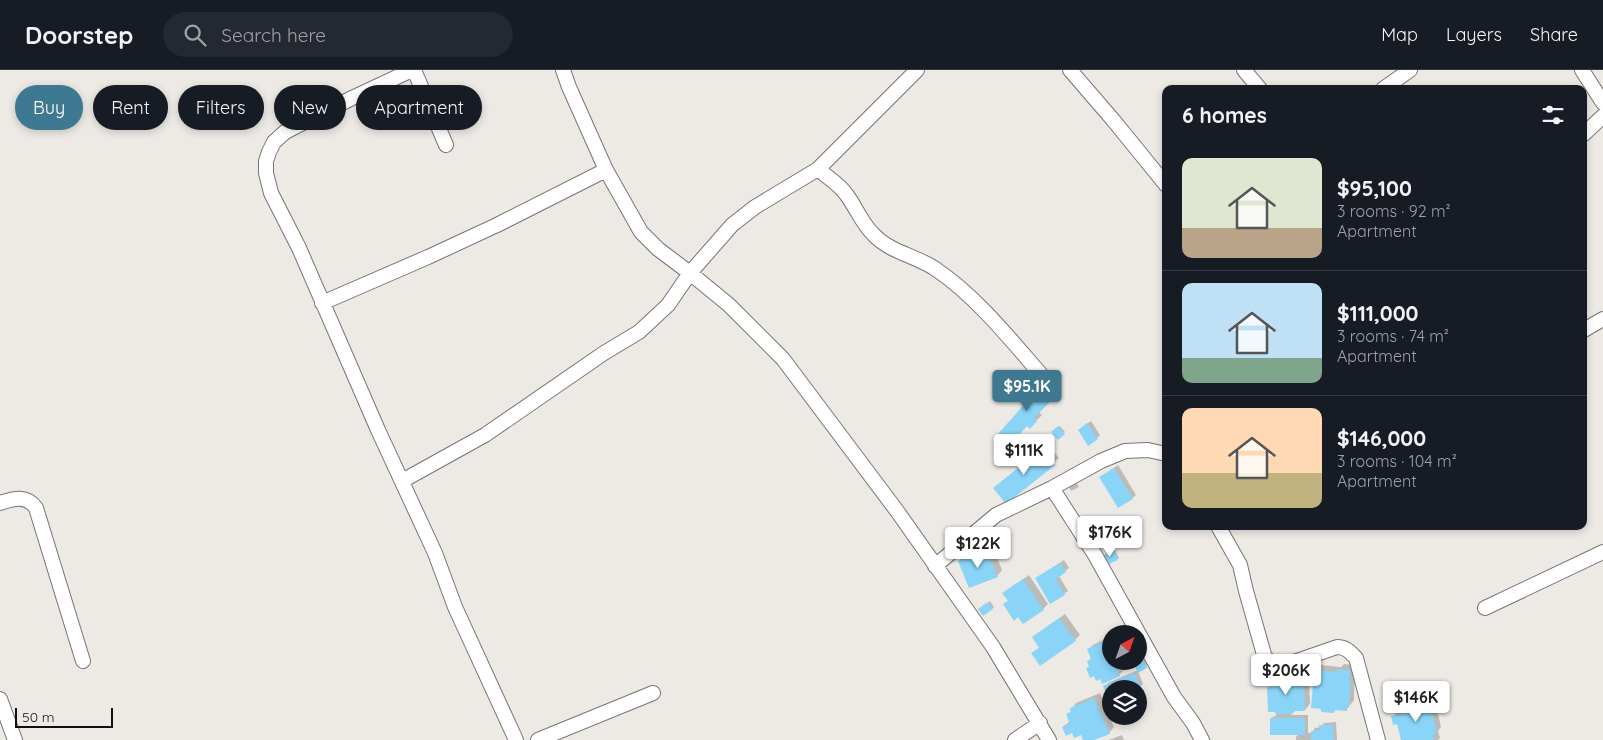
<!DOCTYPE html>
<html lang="en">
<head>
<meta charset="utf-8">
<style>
	:root { --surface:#171b24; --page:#242831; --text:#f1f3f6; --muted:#9ea1a6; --line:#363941; --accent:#3e7891 }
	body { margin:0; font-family:Quicksand,sans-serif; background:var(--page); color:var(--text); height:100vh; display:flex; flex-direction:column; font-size:19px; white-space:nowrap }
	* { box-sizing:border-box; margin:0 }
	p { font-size:16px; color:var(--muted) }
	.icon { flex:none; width:28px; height:28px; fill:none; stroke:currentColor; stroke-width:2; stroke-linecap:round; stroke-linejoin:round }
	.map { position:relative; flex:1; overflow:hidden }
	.drawer { position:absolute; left:1162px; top:15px; width:425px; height:445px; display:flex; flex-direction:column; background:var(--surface); border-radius:10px; box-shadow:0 2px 8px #0003 }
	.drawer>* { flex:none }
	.hud { position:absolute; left:15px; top:15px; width:475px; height:45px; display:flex; gap:10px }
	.needle { width:32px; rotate:41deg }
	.tools { position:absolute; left:1102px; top:555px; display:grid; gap:10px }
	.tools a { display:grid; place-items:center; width:45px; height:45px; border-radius:50%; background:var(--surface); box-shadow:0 2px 8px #0003; font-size:25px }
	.scale { position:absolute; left:15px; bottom:12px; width:98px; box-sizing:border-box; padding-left:5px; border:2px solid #11100f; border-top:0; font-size:14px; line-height:18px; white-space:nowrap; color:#11100f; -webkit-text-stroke:4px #edeae6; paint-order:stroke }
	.price { position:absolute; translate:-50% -42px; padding:0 11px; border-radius:5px; background:#fff; color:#222; font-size:16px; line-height:32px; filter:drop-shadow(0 1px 2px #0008) }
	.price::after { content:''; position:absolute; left:50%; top:30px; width:15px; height:11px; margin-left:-8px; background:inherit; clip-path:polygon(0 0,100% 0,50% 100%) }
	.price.active { background:var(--accent); color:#fff }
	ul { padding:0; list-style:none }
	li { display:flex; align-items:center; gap:15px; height:125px; padding:0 20px }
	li+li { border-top:1px solid var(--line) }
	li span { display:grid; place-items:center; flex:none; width:140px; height:100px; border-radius:10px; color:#555 }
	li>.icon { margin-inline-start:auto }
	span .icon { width:60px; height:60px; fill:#fffc; stroke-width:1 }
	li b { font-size:21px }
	h2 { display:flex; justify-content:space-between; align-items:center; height:60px; padding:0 20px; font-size:21px }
	.chip { padding:0 18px; border-radius:22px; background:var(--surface); box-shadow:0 2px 8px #0003; font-size:18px; line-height:45px }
	.chip.active { background:var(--accent); color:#fff }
	header { display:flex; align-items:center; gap:30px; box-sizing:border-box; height:70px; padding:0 25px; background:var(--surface); border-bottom:1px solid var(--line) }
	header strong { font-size:24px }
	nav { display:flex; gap:28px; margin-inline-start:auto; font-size:18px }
	.search { width:350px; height:45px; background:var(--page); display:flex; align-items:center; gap:12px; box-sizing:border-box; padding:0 18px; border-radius:28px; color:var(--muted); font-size:19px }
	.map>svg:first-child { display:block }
	.shadow { fill:#0003 }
	.building { fill:#89d4f7 }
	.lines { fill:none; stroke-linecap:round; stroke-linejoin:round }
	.minor-casing { stroke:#777471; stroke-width:16 }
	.minor { stroke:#fff; stroke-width:14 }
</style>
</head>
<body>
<header>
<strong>Doorstep</strong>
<div class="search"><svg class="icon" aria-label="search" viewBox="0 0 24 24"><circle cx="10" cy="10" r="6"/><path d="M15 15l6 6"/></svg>Search here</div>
<nav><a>Map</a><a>Layers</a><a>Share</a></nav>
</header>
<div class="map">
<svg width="1603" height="670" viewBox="0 0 1603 670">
	<rect width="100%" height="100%" fill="#edeae6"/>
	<path class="shadow" d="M1041 305 1059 321 1039 342 1042 345 1030 357 1032 328 1025 322Z
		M1091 351 1100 365 1097 368 1082 357Z
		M1060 356 1065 362 1058 368 1053 362Z
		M1048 375 1059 388 1006 432 1000 413Z
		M1118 395 1136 425 1132 428 1101 407Z
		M1076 412 1079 417 1071 421 1069 417Z
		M992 475 1002 500 997 506 959 491 964 486Z
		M1115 480 1119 488 1108 494 1105 485Z
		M1064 490 1069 498 1059 506 1068 521 1051 532 1036 508Z
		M1029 505 1048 534 1043 539 1019 546 1004 534 1009 530 1004 523Z
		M990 531 994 537 983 545 980 538Z
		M1065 544 1080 565 1075 570 1033 583 1040 577 1033 567Z
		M1111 566V591L1123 597 1124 600 1119 605 1090 596 1088 591 1092 587 1088 580 1093 575Z
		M1144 590 1147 596 1138 601 1143 614 1136 619H1111L1110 630 1105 617 1108 613 1138 600 1137 594Z
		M1344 594 1355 595 1354 630 1347 639 1337 638 1334 642 1315 601 1320 595 1341 597Z
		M1286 598H1296V607H1300L1301 611H1309L1310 634 1305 640H1296L1291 645H1308V663H1312L1315 658 1321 657 1324 653 1336 652 1337 670H1296V667L1299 664 1271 648 1277 645V641L1268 618 1281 608 1280 604Z
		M1100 623 1114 657 1109 663 1091 670H1084L1082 664 1063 657 1070 651 1068 645 1076 633Z
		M1434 626 1441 657 1438 661 1440 668 1438 670H1409L1392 647 1398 642 1401 641V638L1406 633Z
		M1122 665 1124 670H1109Z"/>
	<path class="building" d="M1035 309 1055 327 1034 348 1037 351 1030 359 1027 356 1009 376 997 365 1030 328 1023 322Z
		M1087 353 1098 369 1088 376 1078 360Z
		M1058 356 1065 364 1058 370 1051 362Z
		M1042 379 1055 395 1006 434 993 418Z
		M1114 398 1133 429 1118 438 1099 407Z
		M986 480 998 507 969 518 958 491Z
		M1114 480 1118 490 1107 495 1102 486Z
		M1060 493 1066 502 1056 509 1065 525 1050 534 1035 508Z
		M1023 509 1044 540 1023 554 1018 547 1014 551 1003 534 1008 531 1002 523Z
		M988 532 993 539 983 546 978 539Z
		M1059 548 1076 571 1040 596 1031 583 1039 578 1032 567Z
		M1111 568V591H1138L1117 601 1120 606 1102 614 1100 609 1096 611 1094 606 1090 608 1086 598 1089 597 1087 591 1091 589 1087 579Z
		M1143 590 1147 598 1138 603 1134 595Z
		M1337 599 1350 600 1349 611H1351L1349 636H1347V641L1334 640V643L1321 642V639L1311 638 1314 600 1337 602Z
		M1134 603 1141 618 1111 619V631H1110L1103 616Z
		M1279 603H1291V612H1296V616L1304 615 1305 641H1293V644L1276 645 1275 642H1268L1267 617 1275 616V612H1280Z
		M1094 628 1110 664 1094 670H1083L1081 665 1074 668 1072 663 1066 666 1062 657 1070 654 1066 644 1071 642 1070 638Z
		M1429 631 1437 663 1433 665 1434 670H1401L1397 654 1393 655 1391 646 1401 644 1400 638Z
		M1270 648H1305V665H1270Z
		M1319 655H1333L1334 670H1311V661L1320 660Z"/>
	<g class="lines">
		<defs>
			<path id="minor" d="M412 0 352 28 285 62 274 72 269 82 266 91V103L271 123 299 178 378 360 435 483 455 537 516 670
				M414 0 446 75
				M563 0 569 17 606 100 641 162 658 179 690 203 729 235 783 289 897 441 993 577 1049 670
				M1070 0 1114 51 1166 115
				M1244 0 1260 19
				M1582 0 1603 33
				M1383 19 1410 0
				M1584 64 1603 46
				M818 99C827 107 839 114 846 124 856 137 862 154 874 165 891 183 918 186 937 200 981 230 1017 278 1052 317
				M322 233 428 187 497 155 606 100
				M1584 260 1603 249
				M402 411 485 365 604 283 639 262 668 235 690 203 732 155 755 137 818 99 917 0
				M1052 418 1095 485 1174 627 1193 653 1202 670
				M0 433C14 428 27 425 36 438L83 591
				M1218 456 1240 495 1246 521 1265 588 1275 594 1285 595 1337 577C1346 577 1350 582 1356 588L1378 670
				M935 496 996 445 1052 418 1101 391 1125 381 1148 380 1166 384
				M1485 538 1603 482
				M0 629 15 670
				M538 670 653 623
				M1015 670 1040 653"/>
		</defs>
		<use href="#minor" class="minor-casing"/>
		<use href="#minor" class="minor"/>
	</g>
</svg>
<div class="tools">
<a><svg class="needle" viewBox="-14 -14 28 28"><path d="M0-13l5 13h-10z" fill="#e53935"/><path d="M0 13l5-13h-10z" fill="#9ea1a6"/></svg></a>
<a><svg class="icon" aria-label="layers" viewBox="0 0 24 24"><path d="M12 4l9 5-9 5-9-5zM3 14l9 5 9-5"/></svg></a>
</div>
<div class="scale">50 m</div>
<b class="price active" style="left:1027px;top:342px">$95.1K</b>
<b class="price" style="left:1024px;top:406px">$111K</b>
<b class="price" style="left:1110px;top:488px">$176K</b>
<b class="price" style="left:978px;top:499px">$122K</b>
<b class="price" style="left:1286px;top:626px">$206K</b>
<b class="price" style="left:1416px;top:653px">$146K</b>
<div class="hud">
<a class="chip active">Buy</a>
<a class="chip">Rent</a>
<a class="chip">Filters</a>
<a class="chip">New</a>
<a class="chip">Apartment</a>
</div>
<section class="drawer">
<h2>6 homes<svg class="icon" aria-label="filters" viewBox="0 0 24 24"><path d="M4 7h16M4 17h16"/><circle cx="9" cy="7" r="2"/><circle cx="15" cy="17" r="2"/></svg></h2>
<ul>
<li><span style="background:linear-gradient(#dfe7d0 70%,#b9a48a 0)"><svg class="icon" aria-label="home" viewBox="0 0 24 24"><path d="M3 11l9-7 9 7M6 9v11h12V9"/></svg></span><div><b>$95,100</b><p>3 rooms · 92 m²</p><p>Apartment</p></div></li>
<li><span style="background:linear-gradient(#bfe0f5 75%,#7fa58c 0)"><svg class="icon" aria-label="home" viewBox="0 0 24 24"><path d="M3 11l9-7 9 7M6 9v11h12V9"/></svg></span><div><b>$111,000</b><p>3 rooms · 74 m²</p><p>Apartment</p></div></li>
<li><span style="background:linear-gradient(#ffd9b3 65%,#c2b280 0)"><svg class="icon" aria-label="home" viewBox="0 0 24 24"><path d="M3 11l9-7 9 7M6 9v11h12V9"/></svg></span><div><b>$146,000</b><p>3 rooms · 104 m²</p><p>Apartment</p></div></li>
</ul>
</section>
</div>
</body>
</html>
